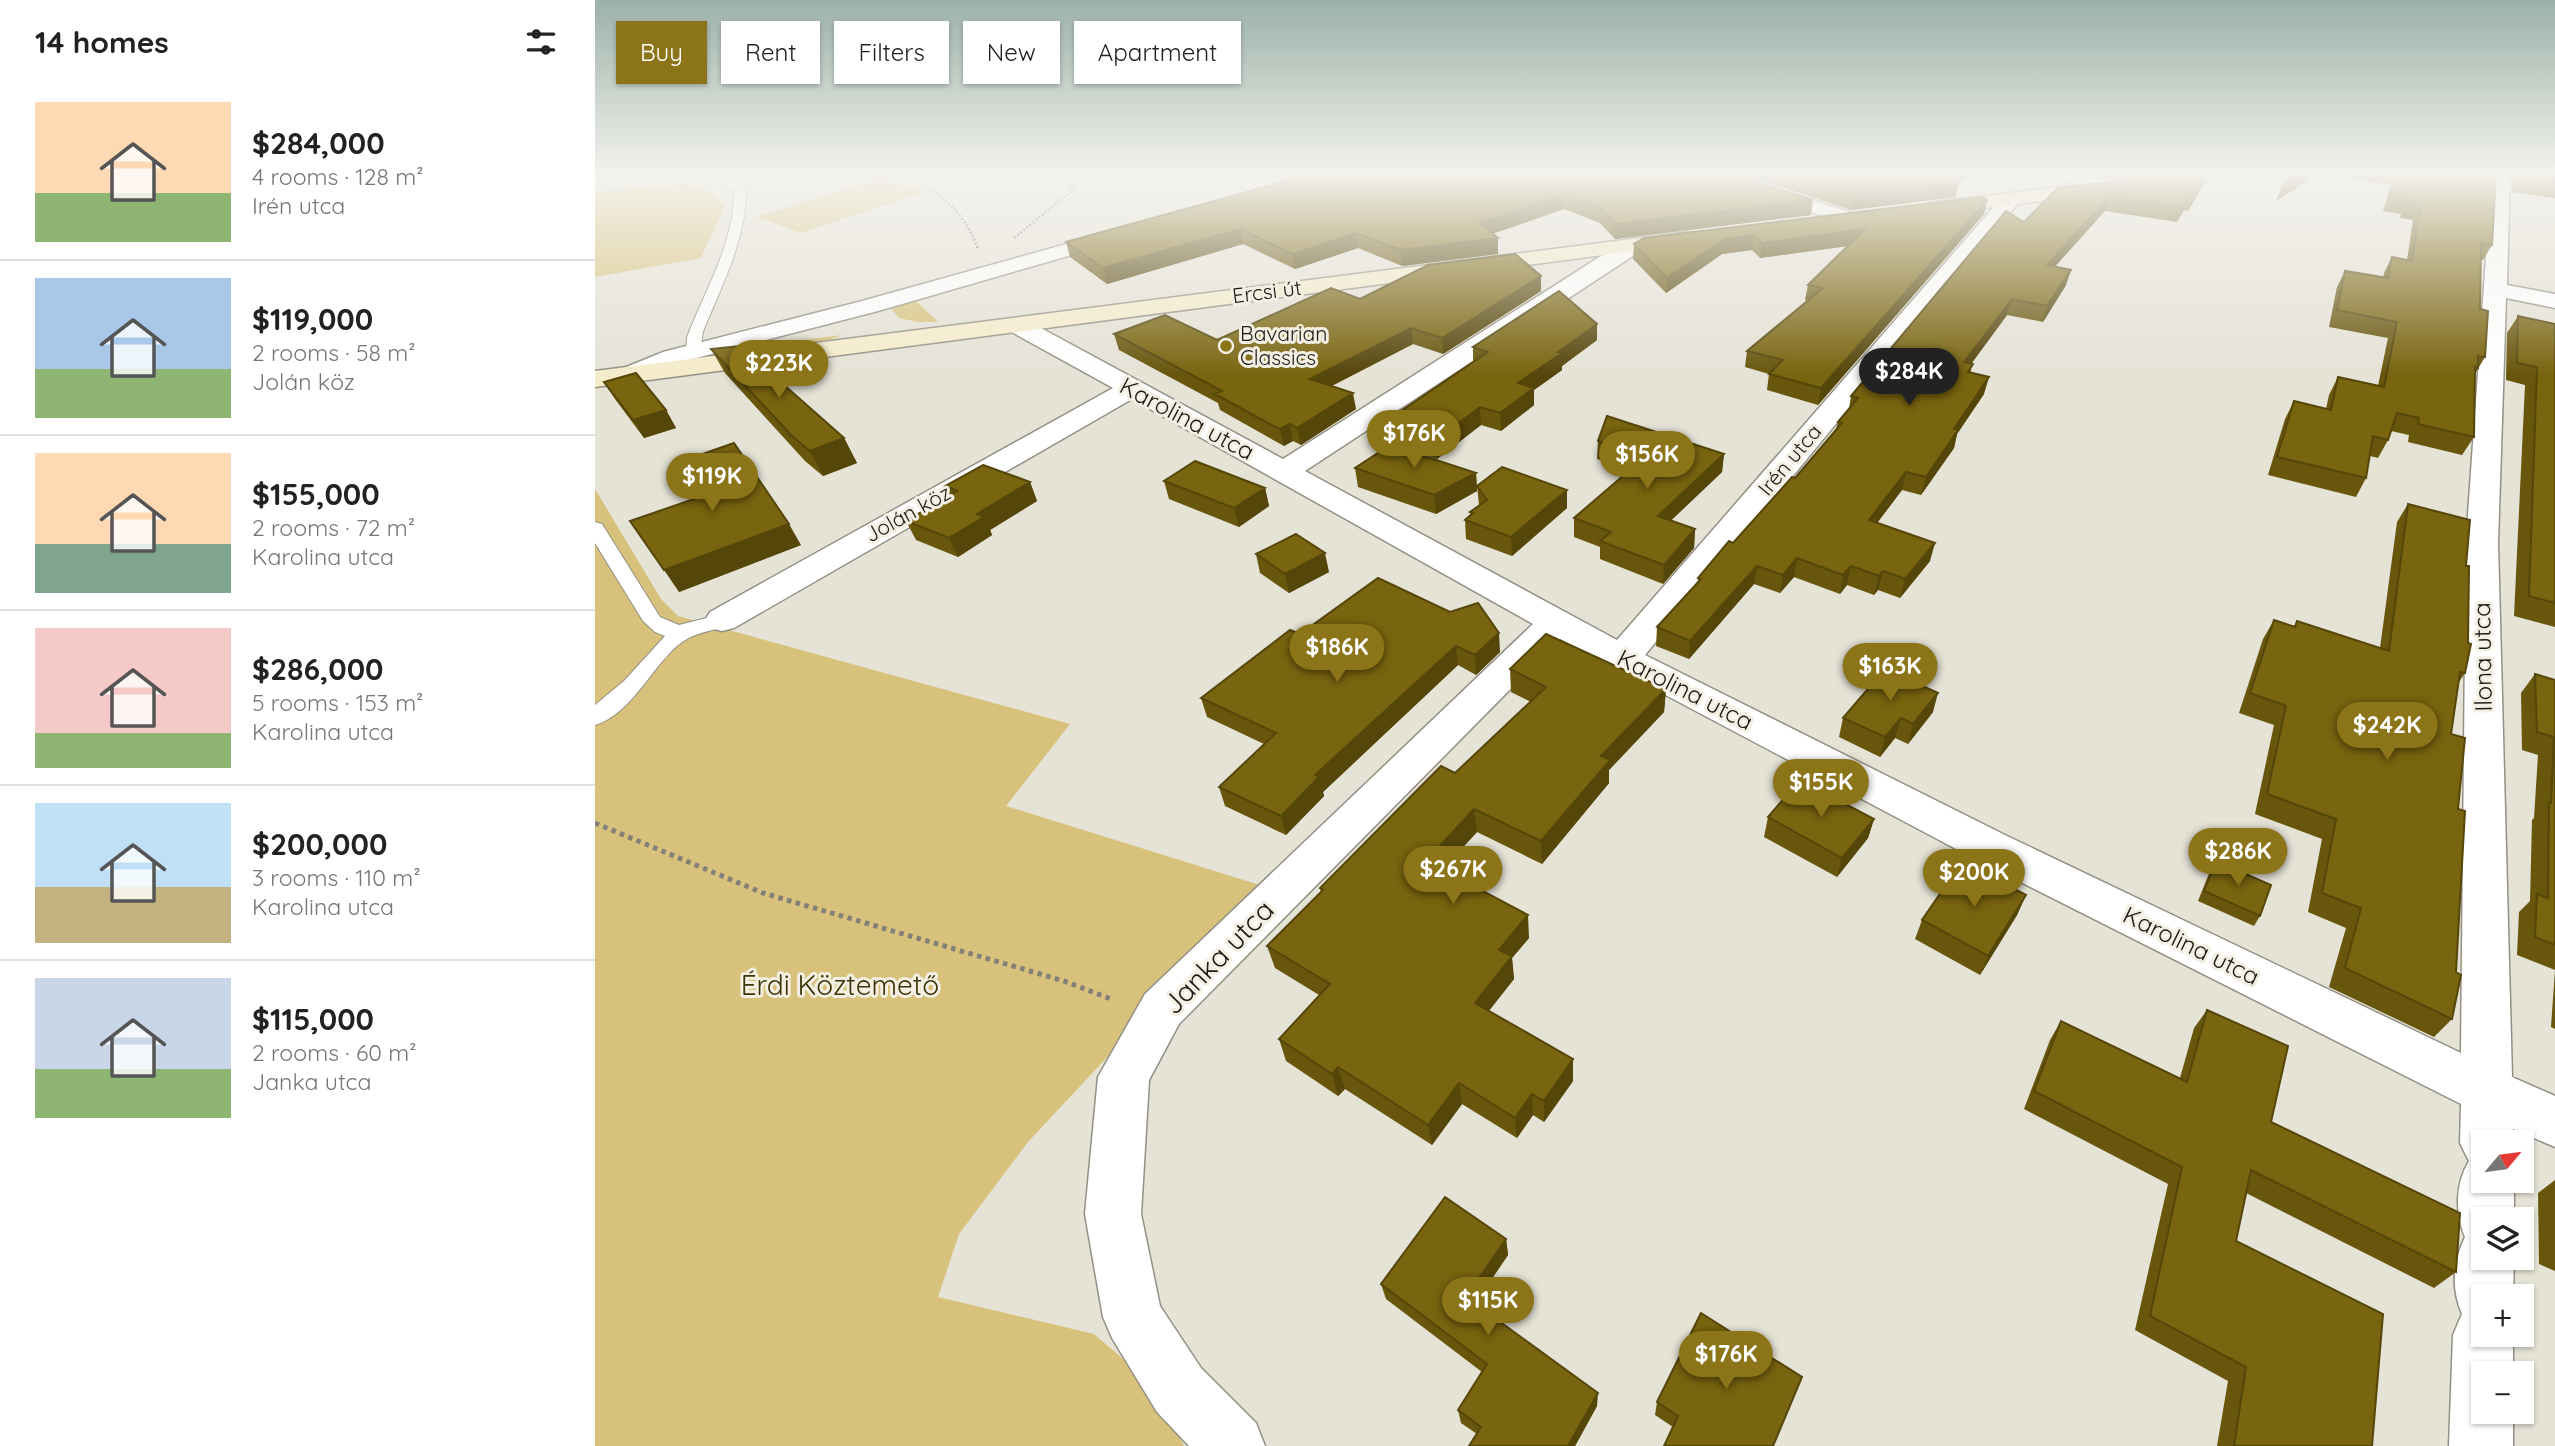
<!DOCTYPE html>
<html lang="en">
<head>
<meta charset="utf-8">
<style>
	:root { --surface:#fff; --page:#f6f6f6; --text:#222; --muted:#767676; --line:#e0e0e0; --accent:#8c7418 }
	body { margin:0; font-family:Quicksand,sans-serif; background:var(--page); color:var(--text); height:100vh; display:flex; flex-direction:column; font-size:26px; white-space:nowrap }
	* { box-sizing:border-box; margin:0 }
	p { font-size:23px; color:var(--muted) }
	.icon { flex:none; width:38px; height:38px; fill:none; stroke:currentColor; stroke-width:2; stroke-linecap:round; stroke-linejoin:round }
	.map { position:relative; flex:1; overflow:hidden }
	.sheet { display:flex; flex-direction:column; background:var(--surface); width:595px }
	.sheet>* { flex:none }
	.hud { position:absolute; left:21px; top:21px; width:665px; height:63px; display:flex; gap:14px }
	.needle { width:46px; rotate:61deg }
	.controls { position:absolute; left:1876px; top:1130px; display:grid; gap:14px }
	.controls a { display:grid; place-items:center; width:63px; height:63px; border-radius:0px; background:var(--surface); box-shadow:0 2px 5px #0004; font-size:35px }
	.price { position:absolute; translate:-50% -60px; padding:0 16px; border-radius:24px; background:var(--accent); color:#fff; font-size:23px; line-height:46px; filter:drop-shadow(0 2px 4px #0008) }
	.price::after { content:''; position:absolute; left:50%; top:42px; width:21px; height:16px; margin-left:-10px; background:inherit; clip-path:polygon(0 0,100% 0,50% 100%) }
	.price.selected { background:#222; color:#fff }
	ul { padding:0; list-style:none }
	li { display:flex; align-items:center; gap:21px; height:175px; padding:0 35px }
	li+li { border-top:2px solid var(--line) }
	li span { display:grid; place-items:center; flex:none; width:196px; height:140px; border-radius:0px; color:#555 }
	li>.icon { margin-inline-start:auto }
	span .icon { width:84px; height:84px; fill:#fffc; stroke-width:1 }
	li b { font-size:30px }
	h2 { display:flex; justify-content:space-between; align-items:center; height:84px; padding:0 35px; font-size:30px }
	.chip { padding:0 24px; border-radius:0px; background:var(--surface); box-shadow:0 2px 5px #0004; font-size:24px; line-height:63px }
	.chip.selected { background:var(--accent); color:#fff }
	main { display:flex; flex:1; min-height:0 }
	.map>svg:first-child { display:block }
	.green { fill:#d8c27b }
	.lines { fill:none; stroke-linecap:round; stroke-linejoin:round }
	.service-casing { stroke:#939085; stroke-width:2 }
	.minor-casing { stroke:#939085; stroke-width:3 }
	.secondary-casing { stroke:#939085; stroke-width:3 }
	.path-far1 { stroke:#828078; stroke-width:2.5; stroke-dasharray:2 2; stroke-linecap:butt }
	.path { stroke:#828078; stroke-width:5; stroke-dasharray:4.5 4.5; stroke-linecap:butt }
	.service { fill:#fff; fill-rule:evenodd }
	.minor { fill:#fff; fill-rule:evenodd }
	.secondary { fill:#f5eccb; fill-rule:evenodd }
	.wall { fill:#68560d }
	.shaded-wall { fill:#55460a }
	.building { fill:#79640f; stroke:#55460a; stroke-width:2 }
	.poi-dot { fill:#8c7418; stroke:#f3efe3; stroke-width:2.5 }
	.labels { text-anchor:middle; stroke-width:6; stroke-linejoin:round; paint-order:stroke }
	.far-street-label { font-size:21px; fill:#1b1a16; stroke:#f3efe3 }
	.far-poi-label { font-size:21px; fill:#1b1a16; stroke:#f3efe3; text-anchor:start }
	.street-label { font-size:24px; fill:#1b1a16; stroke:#f3efe3 }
	.near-street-label { font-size:28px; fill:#1b1a16; stroke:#f3efe3 }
	.near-park-label { font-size:28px; fill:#3e3306; stroke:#f3efe3 }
</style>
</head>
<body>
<main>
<section class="sheet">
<h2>14 homes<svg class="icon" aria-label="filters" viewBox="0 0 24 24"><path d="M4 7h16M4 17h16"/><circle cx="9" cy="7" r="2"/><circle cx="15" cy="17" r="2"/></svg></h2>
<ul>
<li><span style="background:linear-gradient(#ffd9b3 65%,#8fb573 0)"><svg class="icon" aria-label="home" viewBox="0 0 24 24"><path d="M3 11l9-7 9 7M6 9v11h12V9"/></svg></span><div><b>$284,000</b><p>4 rooms · 128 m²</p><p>Irén utca</p></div></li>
<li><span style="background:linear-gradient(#a9c7e8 65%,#8fb573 0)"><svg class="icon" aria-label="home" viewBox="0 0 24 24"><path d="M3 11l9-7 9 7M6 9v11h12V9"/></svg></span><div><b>$119,000</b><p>2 rooms · 58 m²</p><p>Jolán köz</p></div></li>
<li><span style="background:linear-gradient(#ffd9b3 65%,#7fa58c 0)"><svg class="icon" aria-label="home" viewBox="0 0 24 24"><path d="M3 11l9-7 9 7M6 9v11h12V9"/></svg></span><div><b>$155,000</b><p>2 rooms · 72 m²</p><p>Karolina utca</p></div></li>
<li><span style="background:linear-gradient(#f6c9c9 75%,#8fb573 0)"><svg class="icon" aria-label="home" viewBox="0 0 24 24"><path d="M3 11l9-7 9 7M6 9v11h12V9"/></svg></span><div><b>$286,000</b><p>5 rooms · 153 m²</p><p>Karolina utca</p></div></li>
<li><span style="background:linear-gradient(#bfe0f5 60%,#c2b280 0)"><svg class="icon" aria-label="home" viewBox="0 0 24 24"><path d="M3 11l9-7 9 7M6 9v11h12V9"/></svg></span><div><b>$200,000</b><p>3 rooms · 110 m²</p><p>Karolina utca</p></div></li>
<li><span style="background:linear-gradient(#c9d6e8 65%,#8fb573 0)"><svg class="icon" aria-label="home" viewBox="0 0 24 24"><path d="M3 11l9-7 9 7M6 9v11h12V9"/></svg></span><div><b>$115,000</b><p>2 rooms · 60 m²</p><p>Janka utca</p></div></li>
</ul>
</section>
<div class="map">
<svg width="1960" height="1446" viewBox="0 0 1960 1446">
	<rect width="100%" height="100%" fill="#e5e2d6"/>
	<path class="green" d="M286 178 329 192 205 233 162 217Z
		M87 184C104 187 120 191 129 207L106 258 0 277V192Z
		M318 298 343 322H323L304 318 294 306Z
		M248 335 234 340 137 356V350L150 347Z
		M0 489 66 599 83 616 475 724 411 806 671 887 433 1142 364 1234 343 1297 499 1334 563 1389 589 1446H0Z"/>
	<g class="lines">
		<defs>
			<path id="service" d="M14 172C52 172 123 162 151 189 152 238 127 285 109 329 106 338 107 347 103 355L98 356 91 352 92 337C110 291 140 241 139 190 99 164 45 175 0 180V174Z
				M0 522 7 524 65 617 84 625 127 614 134 615 137 620 134 625C121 630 104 632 92 639 62 655 39 714 0 725V705L29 681 70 636 60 632 48 621 0 543Z"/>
			<path id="minor" d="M1104 172H1132L1260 214 1263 218 1260 222H1246L1106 176Z
				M1452 172H1482L1521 183 1524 187 1514 193 1454 176Z
				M1897 172H1915L1912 285 1960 294V308L1911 298 1903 543 1917 1077 1960 1096V1147L1918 1129 1919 1143H1888V1181H1919V1220H1888V1258H1919L1918 1297H1888V1335H1918V1374H1888V1412H1918V1446H1854L1858 1335 1867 1314C1856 1289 1858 1262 1870 1237 1860 1213 1860 1184 1874 1161L1865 1143 1866 1104 1380 859 965 639 584 1024 554 1080 546 1214 565 1306 606 1368 661 1423 670 1446H594L562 1412 517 1338 508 1317 490 1214 503 1077 550 994 938 624 537 399 139 628 127 631 115 628 110 620 115 612 518 388 413 330 410 325 413 320 422 318 431 320 688 459 1031 240H1047L1050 245 1047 250 710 471 1022 640 1410 194H1424L1427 198 1424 202 1050 655 1410 835 1866 1053 1871 543Z
				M525 229 532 231 536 235 532 239 283 311 86 362 47 380 38 382 29 380 25 374 29 368 68 352 267 301Z"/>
			<path id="secondary" d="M1588 172H1645L1636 178 1339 214 1332 212 1329 208 1332 204 1339 202Z
				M1092 232 1100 233 1103 238 1100 243 0 387V371Z"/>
		</defs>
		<use href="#service" class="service-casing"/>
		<use href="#minor" class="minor-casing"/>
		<use href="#secondary" class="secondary-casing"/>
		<path class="path-far1" d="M298 172C339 188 368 207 383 249
			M419 238 478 190 474 181 455 172"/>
		<path class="path" d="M0 823 168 893 469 981 516 999"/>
		<use href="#service" class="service"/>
		<use href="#minor" class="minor"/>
		<use href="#secondary" class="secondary"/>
	</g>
	<path class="wall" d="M716 172 1216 215 1020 239 1005 223 969 209 897 234 903 238V254L807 266 763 248 700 269 648 244 512 284 475 257 471 242 681 184Z
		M1141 172H1385L1362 182 1364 183 1360 197 1256 210Z
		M1489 172H1561L1514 178Z
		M1613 172 1608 185 1593 211 1589 210 1582 222 1510 211 1460 266 1471 285 1448 322 1412 315 1376 364V373L1389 394 1362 434 1359 448 1326 495 1307 490 1282 523 1335 561 1305 598 1283 590 1279 595 1252 585 1245 594 1199 577 1185 593 1159 584 1094 659 1061 646 1062 627 1103 582V578L1200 478 1241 429 1243 422 1254 409 1256 396 1463 188Z
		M1735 172H1901L1897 245 1888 260H1886L1885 309 1890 357 1880 374 1879 437 1867 455 1813 442 1814 435 1796 431 1793 440 1783 458 1775 456 1771 478 1761 497 1673 475 1690 419 1699 401 1731 409 1734 395 1743 377 1783 386 1793 338 1734 327 1742 287 1750 271 1788 278 1789 273 1797 257 1812 260 1818 220 1805 218 1806 214 1788 211 1796 185 1735 175Z
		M1917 172H1960V198L1917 192Z
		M1392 200 1389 214 1223 405 1172 390 1174 374 1150 367 1152 351 1212 301 1210 300 1213 285 1253 246 1165 258 1157 250 1127 254 1071 293 1038 259 1039 244Z
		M946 276V291L848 354 818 344 737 386 761 409 706 445 698 441 689 446 625 410 623 403 524 350 519 334 622 340 765 299Z
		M1923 316 1960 324V627L1919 616 1930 385 1911 380 1912 333Z
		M1002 340 967 366V370L939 390V405L906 431 886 425 842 459 789 442 787 424 878 361V347Z
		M116 349 249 438 262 463 228 476 210 461 130 373Z
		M9 382 71 410 81 428 49 438 20 399Z
		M1003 441 1129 454 1127 472 1076 520 1100 529 1099 548 1068 584 1005 559V547L979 537V518L1035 470 1002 459Z
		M99 457 206 545 84 592 123 490 112 478Z
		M760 468 881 473 882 491 841 514 763 487Z
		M569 481 670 488 674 506 644 527 574 499Z
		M435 482 442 501 395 530 397 535 363 557 321 540 311 521 354 496 350 486Z
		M882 486 972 508 917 556 871 539 870 520 875 515V512L884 505Z
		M1813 504 1871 566 1870 673 1864 682 1856 734 1863 809 1857 1019 1839 1037 1734 987 1751 928 1713 912 1727 839 1660 814 1679 725 1644 713 1668 639 1679 620 1699 626 1702 621 1785 648 1802 522Z
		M661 554 734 572 694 593 665 573Z
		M783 578 905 652 881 675 863 665 728 792 729 796 691 835 630 806 624 787 669 744 612 717 606 698 705 634Z
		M915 669 1071 689 1069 712 1014 770V783L947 864 882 832 847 870 934 938 917 958 919 979 894 1010 978 1081 949 1122 938 1115 922 1138 867 1104 837 1145 750 1089 743 1096 691 1061 684 1039 724 995 680 968 672 946 726 892 725 888 860 773 936 702 916 692Z
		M1940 674 1960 680V1029L1956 1027 1960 970 1922 955 1924 912 1935 901 1937 820 1939 818 1943 755 1927 750 1926 693Z
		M1338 712 1313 744 1300 738 1285 757 1244 737 1248 718Z
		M1173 817 1279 819 1273 838 1242 877 1169 837Z
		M1621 861 1665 916 1659 926 1603 901 1615 871Z
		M1431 895 1422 915 1385 975 1320 939 1327 920Z
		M1612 1010 1676 1122 1861 1272 1839 1288 1651 1193 1641 1241 1777 1446H1622L1633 1381 1540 1330 1573 1184 1429 1109 1455 1040 1466 1021 1585 1078 1599 1028Z
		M1960 1180V1271L1944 1264 1943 1193Z
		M911 1239 913 1255 880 1304 1002 1406 980 1446H874L882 1434 866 1423 863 1410 887 1372 791 1299 786 1284Z
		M1062 1402 1178 1446 1078 1427 1060 1415Z"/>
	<path class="shaded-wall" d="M693 172H704L693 175Z
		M1354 172H1385L1356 184 1364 183 1360 197 1256 210 1258 195Z
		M1516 172H1561L1514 178Z
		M1613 172 1608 185 1593 211 1598 196Z
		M1711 172H1727L1681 201 1687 187Z
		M969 194V209L885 238V223Z
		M1594 196 1589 210 1582 222 1587 207Z
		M1514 197 1510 211 1448 280 1452 265Z
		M1218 200 1216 215 1020 239V224Z
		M1392 200 1389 214 1223 405 1226 388Z
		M645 229 648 244 512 284 508 268Z
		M1270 229 1268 244 1165 258 1167 243Z
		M761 233 763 248 700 269 697 254Z
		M1159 235 1157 250 1127 254 1071 293 1072 278 1129 239Z
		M903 238V254L807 266 805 250Z
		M1476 270 1471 285 1448 322 1452 306Z
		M946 276V291L848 354 847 338Z
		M1417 299 1412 315 1365 379 1369 362Z
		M1002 324V340L967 366V370L939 390V405L906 431 905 413 923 383 963 352Z
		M816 328 818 344 718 395 715 379Z
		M1394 377 1389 394 1362 434 1359 448 1326 495 1331 477 1359 429Z
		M758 393 761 409 706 445 702 428Z
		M885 407 886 425 842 459 840 441Z
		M71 410 81 428 49 438 38 420Z
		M695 424 698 441 689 446 685 429Z
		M249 438 262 463 228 476 215 451Z
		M1129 454 1127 472 1062 534 1063 516Z
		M1311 472 1307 490 1270 539 1274 520Z
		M881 473 882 491 841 514 839 495Z
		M435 482 442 501 395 530 397 535 363 557 354 538 382 514Z
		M670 488 674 506 644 527 639 508Z
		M972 490V508L917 556 916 537Z
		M194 524 206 545 84 592 69 570Z
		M1100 529 1099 548 1068 584 1069 565Z
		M1340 543 1335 561 1305 598 1310 579Z
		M730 553 734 572 694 593 690 574Z
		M1202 558 1199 577 1185 593 1188 575Z
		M1162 566 1159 584 1094 659 1095 641Z
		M1256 566 1252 585 1245 594 1248 575Z
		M1288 571 1283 590 1279 595 1284 576Z
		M904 633 905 652 881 675 880 655Z
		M861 646 863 665 728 792 729 796 691 835 686 816 720 775Z
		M1071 689 1069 712 1014 770V783L947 864 946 841 1006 756Z
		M1343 693 1338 712 1313 744 1318 724Z
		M1306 718 1300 738 1285 757 1290 737Z
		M879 809 882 832 834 884 831 861Z
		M1279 819 1273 838 1242 877 1247 858Z
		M1431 895 1422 915 1385 975 1393 956Z
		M933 915 934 938 917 958 919 979 883 1025 880 1003 904 950Z
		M978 1059V1081L949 1122V1101Z
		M743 1067 750 1089 743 1096 737 1074Z
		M864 1083 867 1104 837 1145 833 1125Z
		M937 1094 938 1115 922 1138 920 1118Z
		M911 1239 913 1255 874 1312 871 1297Z
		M1003 1393 1002 1406 980 1446H973Z"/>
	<path class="building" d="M716 172H1130L1218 200 1020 224 1005 208 969 194 885 223 903 238 805 250 761 233 697 254 645 229 508 268 471 242 681 184Z
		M1185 172H1354L1349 174 1364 183 1258 195Z
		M1605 172H1612L1598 196H1594L1587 207 1514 197 1452 265 1476 270 1452 306 1417 299 1369 362 1378 364 1373 372 1394 377 1359 429 1363 430 1331 477 1311 472 1274 520 1340 543 1310 579 1288 571 1284 576 1256 566 1248 575 1202 558 1188 575 1162 566 1095 641 1062 627 1106 579 1103 578 1134 541 1138 543 1197 477 1200 478 1247 423 1243 422 1263 398 1256 396 1411 211 1429 222 1463 188Z
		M1696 172H1711L1687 187Z
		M1802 172H1901L1897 245 1886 243 1885 309 1893 311 1890 357 1883 356V368L1880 367 1879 437 1823 424 1824 418 1802 413 1793 440 1778 436 1771 478 1682 457 1699 401 1736 410 1743 377 1789 387 1802 322 1742 310 1750 271 1793 278 1797 257 1817 261 1825 206 1812 203 1813 199 1795 196Z
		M1925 172H1960V182L1925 177Z
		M1387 197 1392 200 1226 388 1174 374 1188 360 1152 351 1228 288 1213 285 1270 229 1167 243 1159 235 1129 239 1072 278 1039 244 1049 238Z
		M920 254 946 276 847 338 816 328 715 379 758 393 702 428 695 424 685 429 671 422 620 394 627 391 519 334 570 315 622 340 736 288 765 299 833 265Z
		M964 291 1002 324 963 352 967 353 923 383 939 388 905 413 885 407 840 441 787 424 893 352 878 347Z
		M1923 316 1960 324V603L1934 596 1942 367 1922 363Z
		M145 346 249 438 215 451 197 436 116 349Z
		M41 373 71 410 38 420 9 382Z
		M1012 416 1129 454 1063 516 1100 529 1069 565 1005 541 1016 532 979 518 1050 457 1003 441Z
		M139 443 194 524 69 570 35 521 128 489 99 457Z
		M795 445 881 473 839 495 760 468Z
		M600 461 670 488 639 508 569 481Z
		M388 465 435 482 382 514 389 517 354 538 311 521 362 491 350 486Z
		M907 467 972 490 916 537 870 520 878 513 875 512 892 500 882 486Z
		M1813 504 1875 520 1871 566H1874L1873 643 1876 644 1870 673 1865 672 1856 734 1870 738 1863 809 1870 811 1861 972 1866 975 1857 1019 1750 968 1766 908 1727 893 1741 819 1672 794 1691 706 1655 693 1679 620 1700 627 1702 621 1794 651Z
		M701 534 730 553 690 574 661 554Z
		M783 578 855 612 883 603 904 633 880 655 861 646 720 775 724 777 686 816 624 787 681 733 606 698 695 630 705 634Z
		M951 634 1071 689 1006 756 1015 760 946 841 879 809 831 861 933 915 904 950 917 956 880 1003 978 1059 949 1101 937 1094 920 1118 864 1083 833 1125 743 1067 737 1074 684 1039 735 984 672 946 728 890 725 888 846 766 860 773 951 687 915 669Z
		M1290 669 1343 693 1318 724 1306 718 1290 737 1248 718Z
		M1940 674 1960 680V945L1940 937 1942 894 1953 898 1954 802 1956 803 1959 737 1942 732Z
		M1205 780 1279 819 1247 858 1173 817Z
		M1621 861 1676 885 1665 916 1609 891Z
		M1367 862 1431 895 1393 956 1327 920Z
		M1612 1010 1693 1046 1676 1122 1865 1213 1861 1272 1656 1170 1641 1241 1788 1314 1777 1446H1639L1651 1367 1555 1316 1587 1167 1439 1091 1466 1021 1592 1082Z
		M850 1197 911 1239 871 1297 1003 1393 973 1446H874L886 1427 863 1410 892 1364 786 1284Z
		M1106 1313 1207 1377 1178 1446H1069L1083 1416 1062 1402Z"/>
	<linearGradient id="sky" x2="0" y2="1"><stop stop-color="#9bb1a8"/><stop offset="0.46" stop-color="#f3f2ed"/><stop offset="1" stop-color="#f3f2ed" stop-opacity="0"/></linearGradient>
	<rect width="1960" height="375" fill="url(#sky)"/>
	<circle class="poi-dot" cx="631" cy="346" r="7"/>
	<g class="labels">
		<g class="far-street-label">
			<text transform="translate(672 292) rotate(-7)" y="7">Ercsi út</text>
			<text transform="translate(1195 460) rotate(-50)" y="7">Irén utca</text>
			<text transform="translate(313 514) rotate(-29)" y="7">Jolán köz</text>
		</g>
		<g class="far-poi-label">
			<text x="645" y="341">Bavarian<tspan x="645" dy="24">Classics</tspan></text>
		</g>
		<g class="street-label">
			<text transform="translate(592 419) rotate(28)" y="8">Karolina utca</text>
			<text transform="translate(1888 657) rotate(-91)" y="8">Ilona utca</text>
			<text transform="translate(1090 690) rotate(27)" y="8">Karolina utca</text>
			<text transform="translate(1596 946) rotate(26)" y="8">Karolina utca</text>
		</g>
		<g class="near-street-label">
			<text transform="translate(623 957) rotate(-46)" y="10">Janka utca</text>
		</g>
		<g class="near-park-label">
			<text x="245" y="995">Érdi Köztemető</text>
		</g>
	</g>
</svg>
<div class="controls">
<a><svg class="needle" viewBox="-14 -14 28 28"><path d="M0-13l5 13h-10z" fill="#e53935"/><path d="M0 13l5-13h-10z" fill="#767676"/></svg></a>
<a><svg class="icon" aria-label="layers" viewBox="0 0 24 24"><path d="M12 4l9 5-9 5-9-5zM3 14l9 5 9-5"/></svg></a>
<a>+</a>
<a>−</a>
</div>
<b class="price" style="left:184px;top:400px">$223K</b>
<b class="price selected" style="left:1314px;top:408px">$284K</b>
<b class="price" style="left:819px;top:470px">$176K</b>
<b class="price" style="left:1052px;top:491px">$156K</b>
<b class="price" style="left:117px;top:513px">$119K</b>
<b class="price" style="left:742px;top:684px">$186K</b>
<b class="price" style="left:1295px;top:703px">$163K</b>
<b class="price" style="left:1792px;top:762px">$242K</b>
<b class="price" style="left:1226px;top:819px">$155K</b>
<b class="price" style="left:1643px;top:888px">$286K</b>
<b class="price" style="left:858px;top:906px">$267K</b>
<b class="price" style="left:1379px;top:909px">$200K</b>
<b class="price" style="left:893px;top:1337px">$115K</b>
<b class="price" style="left:1131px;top:1391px">$176K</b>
<div class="hud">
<a class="chip selected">Buy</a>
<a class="chip">Rent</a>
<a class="chip">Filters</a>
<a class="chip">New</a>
<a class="chip">Apartment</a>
</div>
</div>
</main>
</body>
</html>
